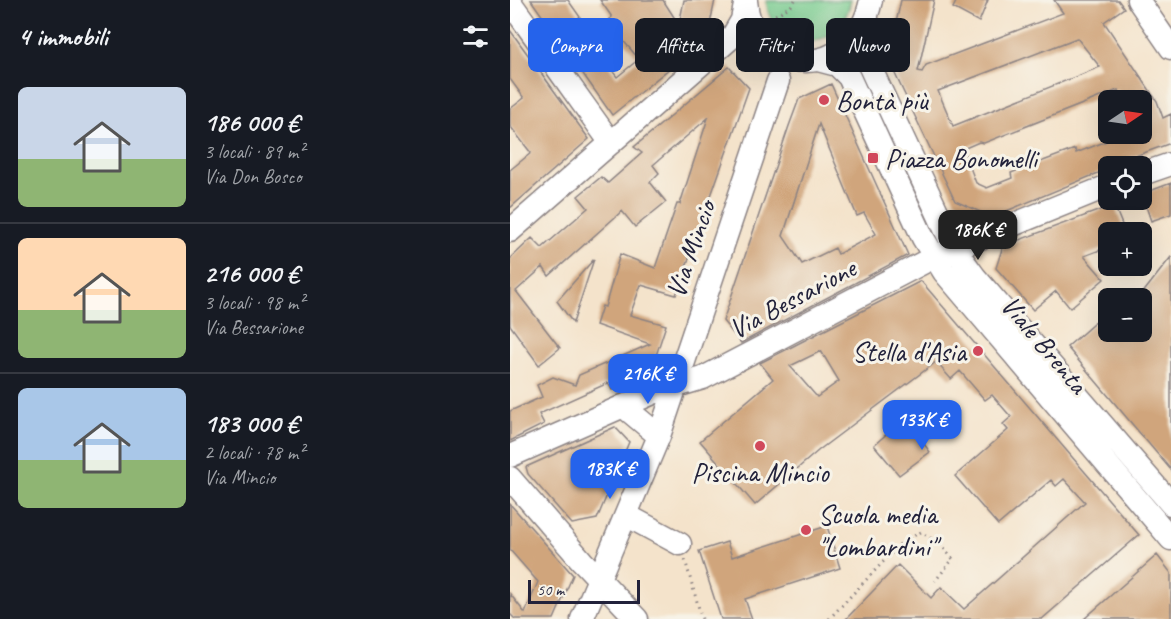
<!DOCTYPE html>
<html lang="it">
<head>
<meta charset="utf-8">
<style>
	:root { --surface:#171b24; --page:#242831; --text:#f1f3f6; --muted:#9ea1a6; --line:#363941; --accent:#2563eb }
	body { margin:0; font-family:Caveat,sans-serif; background:var(--page); color:var(--text); height:100vh; display:flex; flex-direction:column; font-size:22px; white-space:nowrap }
	* { box-sizing:border-box; margin:0 }
	p { font-size:20px; color:var(--muted) }
	.icon { flex:none; width:33px; height:33px; fill:none; stroke:currentColor; stroke-width:2; stroke-linecap:round; stroke-linejoin:round }
	.map { position:relative; flex:1; overflow:hidden }
	.side { display:flex; flex-direction:column; background:var(--surface); width:510px }
	.side>* { flex:none }
	.banner { position:absolute; left:18px; top:18px; width:552px; height:54px; display:flex; gap:12px }
	.needle { width:39px; rotate:77deg }
	.fabs { position:absolute; left:588px; top:90px; display:grid; gap:12px }
	.fabs a { display:grid; place-items:center; width:54px; height:54px; border-radius:9px; background:var(--surface); box-shadow:0 6px 24px #0002; font-size:30px }
	.scale { position:absolute; left:18px; bottom:15px; width:112px; box-sizing:border-box; padding-left:6px; border:3px solid #22223b; border-top:0; font-size:16px; line-height:21px; white-space:nowrap; color:#22223b; -webkit-text-stroke:4px #f7f3e8; paint-order:stroke }
	.price { position:absolute; translate:-50% -51px; padding:0 14px; border-radius:12px; background:var(--accent); color:#fff; font-size:20px; line-height:39px; filter:drop-shadow(0 2px 3px #0008) }
	.price::after { content:''; position:absolute; left:50%; top:36px; width:18px; height:14px; margin-left:-9px; background:inherit; clip-path:polygon(0 0,100% 0,50% 100%) }
	.price.selected { background:#222; color:#fff }
	ul { padding:0; list-style:none }
	li { display:flex; align-items:center; gap:18px; height:150px; padding:0 18px }
	li+li { border-top:2px solid var(--line) }
	li span { display:grid; place-items:center; flex:none; width:168px; height:120px; border-radius:9px; color:#555 }
	li>.icon { margin-inline-start:auto }
	span .icon { width:72px; height:72px; fill:#fffc; stroke-width:1 }
	li b { font-size:26px }
	h2 { display:flex; justify-content:space-between; align-items:center; height:72px; padding:0 18px; font-size:26px }
	.chip { padding:0 21px; border-radius:9px; background:var(--surface); box-shadow:0 6px 24px #0002; font-size:21px; line-height:54px }
	.chip.selected { background:var(--accent); color:#fff }
	main { display:flex; flex:1; min-height:0 }
	.map>svg:first-child { display:block }
	.green { fill:#77cc8f; stroke:#4c7765; stroke-width:1.5 }
	.building { fill:#d0a57b; fill-rule:evenodd }
	.lines { fill:none; stroke-linecap:round; stroke-linejoin:round }
	.minor-casing { stroke:#8b8283; stroke-width:25 }
	.path { stroke:#8b8283; stroke-width:3; stroke-dasharray:1.5 4.5; stroke-linecap:butt }
	.minor { stroke:#fff; stroke-width:22 }
	.poi-dot { fill:#d1495b; stroke:#f7f3e8; stroke-width:2 }
	.labels { text-anchor:middle; stroke-width:6; stroke-linejoin:round; paint-order:stroke }
	.poi-label { font-size:28px; fill:#22223b; stroke:#f7f3e8; text-anchor:start }
	.street-label { font-size:28px; fill:#22223b; stroke:#f7f3e8 }
</style>
</head>
<body>
<main>
<section class="side">
<h2>4 immobili<svg class="icon" aria-label="filters" viewBox="0 0 24 24"><path d="M4 7h16M4 17h16"/><circle cx="9" cy="7" r="2"/><circle cx="15" cy="17" r="2"/></svg></h2>
<ul>
<li><span style="background:linear-gradient(#c9d6e8 60%,#8fb573 0)"><svg class="icon" aria-label="home" viewBox="0 0 24 24"><path d="M3 11l9-7 9 7M6 9v11h12V9"/></svg></span><div><b>186 000 €</b><p>3 locali · 89 m²</p><p>Via Don Bosco</p></div></li>
<li><span style="background:linear-gradient(#ffd9b3 60%,#8fb573 0)"><svg class="icon" aria-label="home" viewBox="0 0 24 24"><path d="M3 11l9-7 9 7M6 9v11h12V9"/></svg></span><div><b>216 000 €</b><p>3 locali · 98 m²</p><p>Via Bessarione</p></div></li>
<li><span style="background:linear-gradient(#a9c7e8 60%,#8fb573 0)"><svg class="icon" aria-label="home" viewBox="0 0 24 24"><path d="M3 11l9-7 9 7M6 9v11h12V9"/></svg></span><div><b>183 000 €</b><p>2 locali · 78 m²</p><p>Via Mincio</p></div></li>
</ul>
</section>
<div class="map">
<svg width="661" height="619" viewBox="0 0 661 619">
	<rect width="100%" height="100%" fill="#f7f3e8"/>
	<filter id="ink" filterUnits="userSpaceOnUse"><feTurbulence type="fractalNoise" baseFrequency=".0167" numOctaves="2"/><feDisplacementMap in="SourceGraphic" scale="12" xChannelSelector="R" yChannelSelector="G"/><feConvolveMatrix kernelMatrix="1 2 1 2 8 2 1 2 1" color-interpolation-filters="sRGB"/></filter>
	<filter id="wash" filterUnits="userSpaceOnUse"><feTurbulence type="fractalNoise" baseFrequency=".008" numOctaves="4" result="noise"/><feDisplacementMap in="SourceGraphic" scale="24" xChannelSelector="R" yChannelSelector="G"/><feGaussianBlur stdDeviation="1.35" result="paint"/><feColorMatrix in="noise" values="0 0 0 0 0 0 0 0 0 0 0 0 0 0 0 0 0 1.4 0 .05"/><feComposite in="paint" operator="in"/></filter>
	<g filter="url(#wash)">
		<rect width="100%" height="100%" fill="#f4e3cb"/>
		<path class="green" d="M341 0C331 54 263 57 256 1Z"/>
		<g id="blocks">
			<path class="building" d="M21 0H58L70 17 64 21 107 77 129 59 97 22 102 17 90 0H153L169 25 174 0H205L197 38 102 115Z
				M391 0H424L408 71 412 72 416 65 553 13 544 0H608L614 8 594 22 647 101 653 118 661 114V143L598 166V169L482 217 445 201 378 59ZM567 38 590 67 443 126 428 91ZM608 90 615 100H632V134H615L566 153 565 149 501 173 502 178 477 188 466 183 453 149 469 142 474 143Z
				M447 0H478L469 22 443 8Z
				M0 30 79 139 0 208V170L21 153 0 126V109L14 98 0 79Z
				M219 67 239 88 166 295 131 285 120 315 156 325 140 374 102 390 98 383 29 414 34 424 0 441V411L32 397 27 385 43 377 65 385 69 375 140 344 86 325 92 306 95 307 110 254 145 268 167 204H170L198 118 143 165 149 173 140 182 156 202 125 227 112 211 39 276 33 267 6 291 50 348 29 365 0 325V259L22 238 32 248 78 208 68 196 91 177 98 183 132 153 124 147Z
				M321 84 398 255 231 343 213 321 279 126 289 99ZM309 124 347 216 354 213 366 234 328 254 325 248 292 264 273 236Z
				M661 183V214L641 221 632 194Z
				M604 205 615 232H598V247L574 256 594 279 560 308 546 291 523 310 486 268 493 246Z
				M661 257V470L557 347 598 311V332H632V294Z
				M84 259 63 323 47 301Z
				M411 281 629 535 532 619H336L388 565 421 598 431 587 454 609 575 502 554 479 546 486 541 480 488 525 445 476 498 430 493 424 501 417 482 395 475 400 450 371 441 379 426 362 309 450 245 505 190 441 263 379 250 363ZM311 351 329 381 307 397 280 366Z
				M395 418 420 452 389 475 364 445Z
				M105 427 119 442 87 519 62 524 18 474 16 467Z
				M0 504 63 575 44 619H5L0 614V594L15 613 28 582 0 550Z
				M317 526 330 568 235 599 242 619H211L189 551 217 542 222 557Z
				M647 555 661 573V619H574Z"/>
		</g>
	</g>
	<g filter="url(#ink)">
		<use href="#blocks" fill-opacity="0" stroke="#8b8283" stroke-width="1.5"/>
		<g class="lines">
			<defs>
				<path id="minor" d="M628 0 661 48
					M236 1C241 77 344 85 361 0
					M0 2 101 143
					M357 18 355 45 360 67 444 248 465 277 661 504
					M308 60 327 65 339 77 413 238 434 272 661 539
					M632 174 661 164
					M0 231 222 37 232 20 236 0
					M113 406 149 436
					M0 456 143 393 193 378 424 257 598 186
					M0 478 72 561 127 619
					M116 515 170 544
					M72 619 149 436 268 81"/>
			</defs>
			<use href="#minor" class="minor-casing"/>
			<path class="path" d="M260 18 281 6 285 0
				M175 560 192 619
				M319 619 392 542 411 532 431 545 443 559 425 581"/>
			<use href="#minor" class="minor"/>
		</g>
	</g>
	<g class="poi-dot">
		<circle cx="314" cy="100" r="6"/>
		<rect x="357" y="152" width="12" height="12" rx="3"/>
		<circle cx="468" cy="351" r="6"/>
		<circle cx="250" cy="446" r="6"/>
		<circle cx="296" cy="530" r="6"/>
	</g>
	<g class="labels">
		<g class="poi-label">
			<text x="326" y="110">Bontà più</text>
			<text x="375" y="168">Piazza Bonomelli</text>
			<text x="456" y="361" text-anchor="end">Stella d'Asia</text>
			<text x="250" y="482" text-anchor="middle">Piscina Mincio</text>
			<text x="308" y="524">Scuola media<tspan x="308" dy="32">"Lombardini"</tspan></text>
		</g>
		<g class="street-label">
			<text transform="translate(180 249) rotate(-71)" y="10">Via Mincio</text>
			<text transform="translate(282 298) rotate(-28)" y="10">Via Bessarione</text>
			<text transform="translate(535 344) rotate(50)" y="10">Viale Brenta</text>
		</g>
	</g>
</svg>
<div class="fabs">
<a><svg class="needle" viewBox="-14 -14 28 28"><path d="M0-13l5 13h-10z" fill="#e53935"/><path d="M0 13l5-13h-10z" fill="#9ea1a6"/></svg></a>
<a><svg class="icon" aria-label="locate" viewBox="0 0 24 24"><circle cx="12" cy="12" r="6"/><path d="M12 2v4M12 18v4M2 12h4M18 12h4"/></svg></a>
<a>+</a>
<a>−</a>
</div>
<div class="scale">50 m</div>
<b class="price selected" style="left:468px;top:261px">186K €</b>
<b class="price" style="left:138px;top:405px">216K €</b>
<b class="price" style="left:412px;top:451px">133K €</b>
<b class="price" style="left:100px;top:500px">183K €</b>
<div class="banner">
<a class="chip selected">Compra</a>
<a class="chip">Affitta</a>
<a class="chip">Filtri</a>
<a class="chip">Nuovo</a>
</div>
</div>
</main>
</body>
</html>
